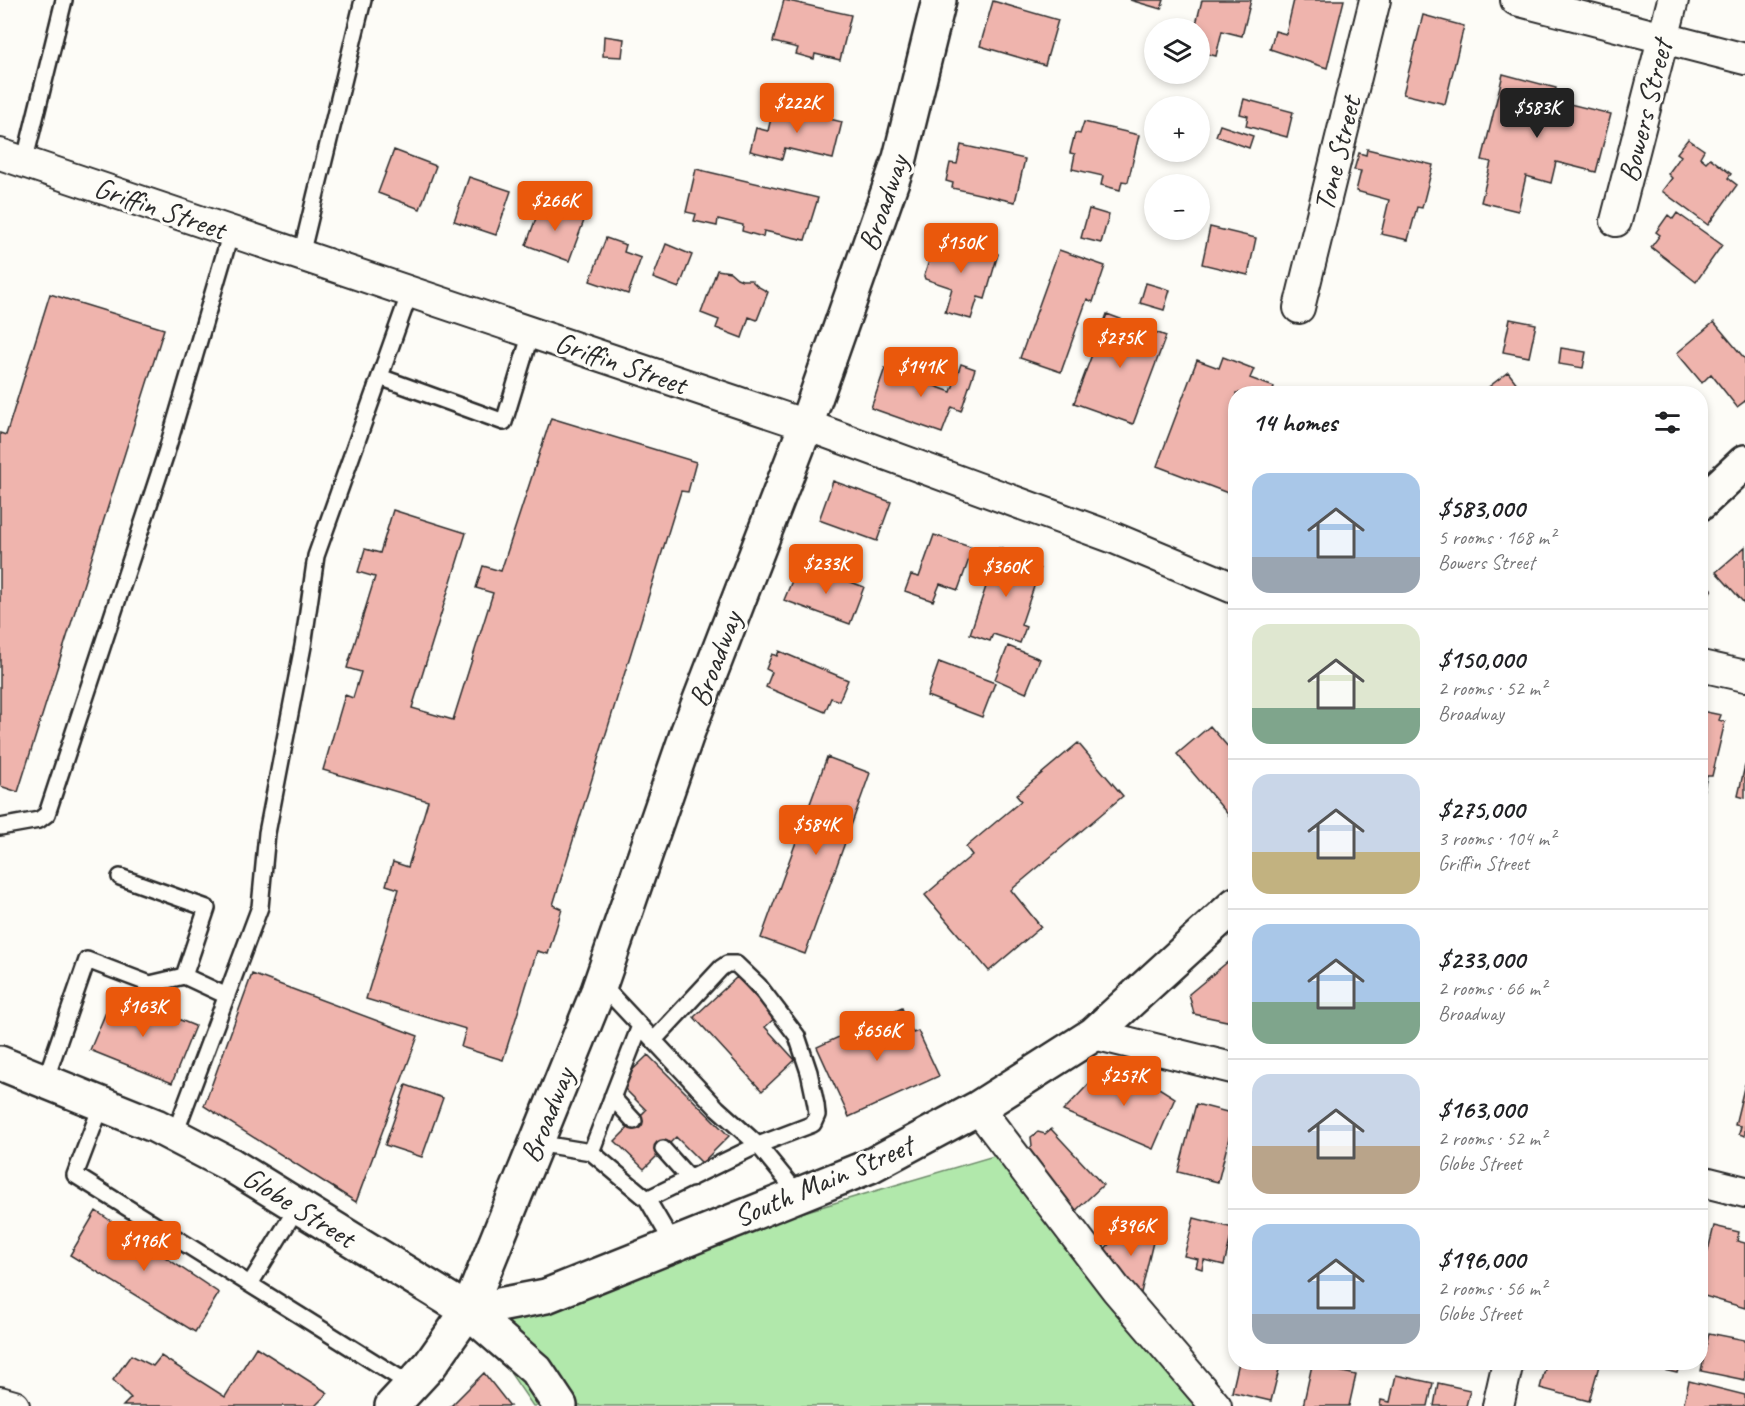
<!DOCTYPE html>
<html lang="en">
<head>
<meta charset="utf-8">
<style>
	:root { --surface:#fff; --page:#f6f6f6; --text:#202124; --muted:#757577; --line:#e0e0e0; --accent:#ea580c }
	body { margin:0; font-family:Caveat,sans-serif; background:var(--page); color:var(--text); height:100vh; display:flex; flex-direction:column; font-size:22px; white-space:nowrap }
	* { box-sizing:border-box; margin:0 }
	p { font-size:20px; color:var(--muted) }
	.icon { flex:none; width:33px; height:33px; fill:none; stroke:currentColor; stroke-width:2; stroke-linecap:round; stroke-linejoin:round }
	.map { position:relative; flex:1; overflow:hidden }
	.panel { position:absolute; left:1228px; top:386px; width:480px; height:984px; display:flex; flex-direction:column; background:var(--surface); border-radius:24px; box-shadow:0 3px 9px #0003 }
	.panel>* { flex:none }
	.buttons { position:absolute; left:1144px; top:18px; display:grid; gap:12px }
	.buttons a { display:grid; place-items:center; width:66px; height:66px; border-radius:50%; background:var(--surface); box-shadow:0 3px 9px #0003; font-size:30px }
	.price { position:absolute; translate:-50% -51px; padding:0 14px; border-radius:6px; background:var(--accent); color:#fff; font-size:20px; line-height:39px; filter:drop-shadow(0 2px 3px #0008) }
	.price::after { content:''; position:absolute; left:50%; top:36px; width:18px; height:14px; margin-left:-9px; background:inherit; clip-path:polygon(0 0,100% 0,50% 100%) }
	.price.selected { background:#222; color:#fff }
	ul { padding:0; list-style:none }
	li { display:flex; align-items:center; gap:18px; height:150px; padding:0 24px }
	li+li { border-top:2px solid var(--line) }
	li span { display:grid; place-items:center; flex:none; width:168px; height:120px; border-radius:18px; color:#555 }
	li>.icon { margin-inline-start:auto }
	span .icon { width:72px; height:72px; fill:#fffc; stroke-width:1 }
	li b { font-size:26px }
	h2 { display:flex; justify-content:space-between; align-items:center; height:72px; padding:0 24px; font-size:26px }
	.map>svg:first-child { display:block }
	.green { fill:#b1e8ab; stroke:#6e8a6b; stroke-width:1.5 }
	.building { fill:#efb4ad; stroke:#2b2b2b; stroke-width:1.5 }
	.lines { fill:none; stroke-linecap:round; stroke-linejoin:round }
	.lane-casing { stroke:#2b2b2b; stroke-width:20 }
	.street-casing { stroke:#2b2b2b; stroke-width:34 }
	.secondary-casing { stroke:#2b2b2b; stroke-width:38 }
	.lane { stroke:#fdfcf7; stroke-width:15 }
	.street { stroke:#fdfcf7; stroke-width:30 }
	.secondary { stroke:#fdfcf7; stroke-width:33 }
	.labels { text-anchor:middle; stroke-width:6; stroke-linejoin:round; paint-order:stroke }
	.street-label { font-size:30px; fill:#2b2b2b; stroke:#fdfcf7 }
</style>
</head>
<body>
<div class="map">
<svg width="1745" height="1406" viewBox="0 0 1745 1406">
	<rect width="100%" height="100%" fill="#fdfcf7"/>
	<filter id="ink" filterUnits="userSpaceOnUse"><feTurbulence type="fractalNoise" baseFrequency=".0167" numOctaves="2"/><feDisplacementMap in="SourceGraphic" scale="12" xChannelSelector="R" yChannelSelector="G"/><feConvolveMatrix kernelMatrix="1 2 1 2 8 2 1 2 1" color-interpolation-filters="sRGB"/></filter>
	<g filter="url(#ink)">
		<path class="green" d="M997 1155 1215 1406H533L468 1311Z"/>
		<path class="building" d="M784 0 851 15 840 60 815 54 814 59 796 54 798 48 773 42Z
			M1130 0H1164L1161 9Z
			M1202 0H1251L1242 36 1222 31 1216 56 1200 52V28H1195Z
			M1294 0H1344L1327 68 1270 49 1275 31 1286 34Z
			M993 1 1058 20 1045 65 980 46Z
			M1423 15 1464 26 1445 104 1403 94Z
			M604 36 624 39 622 57 603 56Z
			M1503 74 1556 88 1553 100 1611 114 1596 172 1556 162 1551 183 1526 176 1518 211 1481 202 1491 162 1482 160Z
			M1244 99 1293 112 1287 137 1246 126 1248 116 1240 114Z
			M774 105 842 122 833 159 785 148 782 159 750 151 756 128 768 131Z
			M1084 122 1139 135 1128 182 1122 181 1120 190 1101 185 1103 176 1072 169 1075 154 1070 153 1075 133 1080 134Z
			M1220 125 1253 136 1249 148 1216 136Z
			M1688 139 1704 150 1700 157 1706 162 1710 158 1731 174 1728 178 1737 185 1708 225 1662 191 1672 178 1668 174 1681 156 1677 153Z
			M961 145 1025 159 1015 202 952 188 953 183 946 181 950 163 957 164Z
			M1367 149 1433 165 1422 208 1417 207 1408 240 1381 234 1389 200 1356 191 1361 171 1354 170 1359 153 1366 155Z
			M394 150 436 166 420 209 378 193Z
			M696 169 818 198 805 240 764 231 763 237 742 231 743 225 718 219 717 226 694 221 696 214 686 212Z
			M469 177 511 191 496 235 454 221Z
			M542 202 585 218 569 261 526 245Z
			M1089 209 1109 215 1101 243 1081 238Z
			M1677 213 1722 245 1696 282 1651 247 1660 235 1656 232 1668 215 1673 219Z
			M1210 227 1256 238 1248 275 1202 264Z
			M937 237 998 254 985 299 978 297 971 319 945 312 952 288 925 279 924 276Z
			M606 238 626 245 624 252 641 258 628 294 590 281Z
			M666 244 692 255 679 288 653 278Z
			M1059 250 1105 266 1093 302 1087 299 1061 372 1020 358Z
			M717 270 730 272 737 278 742 280H751L757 286 768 292 757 320 749 317 742 338 716 328 719 320 701 313Z
			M1146 283 1170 290 1164 310 1140 303Z
			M50 294 164 329 18 792 0 786V433L6 435Z
			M1107 314 1166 336 1133 424 1074 403Z
			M1510 319 1536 324 1529 357 1503 352Z
			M1714 322 1745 359V401L1737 407 1711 374 1702 383 1677 353Z
			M1561 348 1586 352 1583 368 1559 364Z
			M1223 357 1254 369 1250 378 1274 387 1272 393H1236V488L1233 495 1157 466 1197 360 1219 368Z
			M961 364 975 369 961 411 952 407 942 433 871 408 885 368 951 392Z
			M1508 372 1524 393H1481Z
			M551 418 696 462 688 492 681 491 553 905 562 909 548 954 537 951 503 1060 461 1047 466 1029 366 999 399 889 386 885 393 862 408 867 428 801 323 770 345 695 353 698 361 672 347 668 375 577 358 572 365 549 380 553 393 510 466 533 412 708 453 720 493 593 476 588 483 566 501 571Z
			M833 481 891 502 877 541 819 520Z
			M934 535 973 548 958 590 940 584 933 601 905 591 911 575 919 577Z
			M1745 547V604L1716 572Z
			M999 548 1025 557 1022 563 1040 569 1021 625 1026 627 1020 643 993 634 990 641 970 634Z
			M809 566 864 587 850 624 784 600 794 576 803 580Z
			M1701 582 1712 589 1701 607Z
			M1008 646 1040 659 1026 693 995 679Z
			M779 651 848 680 839 701 831 698 825 712 766 687 772 672 766 669 772 654 777 656Z
			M939 662 995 683 982 717 927 696Z
			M1701 711 1721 715 1719 720 1725 722 1712 776H1707L1701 801Z
			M1210 726 1236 756V824L1177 754Z
			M1078 743 1123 796 1011 890 1041 927 989 971 925 895 972 855 966 847 1021 801 1016 795Z
			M827 757 870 773 805 954 761 938Z
			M1745 765V798L1738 796Z
			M1236 955V1023L1194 1014 1189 994Z
			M252 974 418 1036 356 1202 204 1106Z
			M737 977 775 1018 765 1027 795 1060 762 1091 694 1017Z
			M114 993 195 1026 172 1083 90 1050Z
			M902 1008 913 1033 918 1031 939 1076 849 1117 817 1047Z
			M648 1055 729 1136 702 1163 676 1137 644 1169 615 1141 646 1110 619 1083Z
			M1103 1069 1115 1077 1119 1071 1139 1084 1143 1078 1175 1098 1153 1149 1063 1111Z
			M1745 1084V1136L1739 1134 1741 1126 1735 1125Z
			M406 1085 443 1098 422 1157 385 1145Z
			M1196 1104 1235 1114 1218 1182 1178 1172Z
			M1051 1129 1103 1185 1071 1215 1020 1157 1032 1146 1031 1137 1038 1132 1045 1134Z
			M96 1211 219 1293 195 1332 70 1255Z
			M1194 1218 1233 1228 1224 1265 1204 1260 1202 1269 1196 1267 1198 1259 1184 1256Z
			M1125 1226 1153 1242 1140 1297 1103 1251Z
			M1714 1226 1739 1232 1737 1241 1745 1243V1308L1701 1295V1279Z
			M1709 1333 1745 1340V1380L1701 1371Z
			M256 1347 328 1393 315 1406H123L131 1398 113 1380 131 1355 153 1366 161 1356 225 1397Z
			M1239 1362H1281L1271 1401 1232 1392Z
			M1547 1362H1600L1589 1401 1540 1388Z
			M1638 1362H1680L1677 1373 1638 1364Z
			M1312 1365 1356 1375 1349 1406H1303Z
			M484 1373 510 1406H451Z
			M1396 1375 1433 1383 1428 1406H1380L1381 1400 1390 1402Z
			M1689 1381 1745 1395V1406H1683Z
			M1438 1383 1470 1390 1466 1406H1434Z"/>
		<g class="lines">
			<defs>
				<path id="lane" d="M24 163 64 0
					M301 255 363 0
					M380 377 504 422 531 333
					M0 827 39 820 47 814 166 453 231 232
					M120 877 207 908 184 976 227 996
					M599 982 717 1108 758 1145 798 1194
					M640 1026 591 1152 647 1199 758 1145 813 1124 817 1115 816 1105 809 1072 797 1036 759 986 736 964H727L721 968 654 1040
					M45 1081 87 960 150 984 184 976
					M612 1097 634 1121
					M102 1104 75 1175 411 1385
					M174 1136 260 907 267 833 303 646 316 556 410 292
					M536 1143 591 1152
					M663 1149 690 1179
					M647 1199 674 1245
					M250 1284 298 1206"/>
				<path id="street" d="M1516 0 1745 59
					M0 154 806 425 1114 538 1236 589
					M1616 221 1673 0
					M1299 308 1375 0
					M1701 666 1745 676
					M1094 1034 1236 1069
					M978 1108 1116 1289 1216 1406
					M1701 1181 1745 1192
					M0 1402 14 1406
					M1498 1406 1508 1362"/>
				<path id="secondary" d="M1701 503 1745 462
					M0 1063 156 1126 231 1165 468 1311 536 1370 560 1406
					M468 1311 546 1296 870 1166 978 1108 1094 1034 1236 904
					M392 1406 430 1365 468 1311 598 991 688 731 806 425 900 158 939 0"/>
			</defs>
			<use href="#lane" class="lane-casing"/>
			<use href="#street" class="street-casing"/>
			<use href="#secondary" class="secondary-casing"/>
			<use href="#lane" class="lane"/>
			<use href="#street" class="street"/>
			<use href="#secondary" class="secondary"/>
		</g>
	</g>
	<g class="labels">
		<g class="street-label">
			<text transform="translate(1645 111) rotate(-76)" y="10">Bowers Street</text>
			<text transform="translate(1337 154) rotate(-76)" y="10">Tone Street</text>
			<text transform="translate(883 203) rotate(-71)" y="10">Broadway</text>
			<text transform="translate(160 208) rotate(19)" y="10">Griffin Street</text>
			<text transform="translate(621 363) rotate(19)" y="10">Griffin Street</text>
			<text transform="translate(715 659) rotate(-69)" y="10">Broadway</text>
			<text transform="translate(547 1115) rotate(-68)" y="10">Broadway</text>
			<text transform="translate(823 1181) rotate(-23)" y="10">South Main Street</text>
			<text transform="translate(299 1207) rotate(32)" y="10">Globe Street</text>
		</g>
	</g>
</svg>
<div class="buttons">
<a><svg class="icon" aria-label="layers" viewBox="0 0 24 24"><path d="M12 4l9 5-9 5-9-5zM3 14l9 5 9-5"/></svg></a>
<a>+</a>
<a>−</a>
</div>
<b class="price" style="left:797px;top:134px">$222K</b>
<b class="price selected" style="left:1537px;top:139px">$583K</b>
<b class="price" style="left:555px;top:232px">$266K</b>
<b class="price" style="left:961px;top:274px">$150K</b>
<b class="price" style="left:1120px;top:369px">$275K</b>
<b class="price" style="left:921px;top:398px">$141K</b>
<b class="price" style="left:826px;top:595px">$233K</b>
<b class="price" style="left:1006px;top:598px">$360K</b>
<b class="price" style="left:816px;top:856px">$584K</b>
<b class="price" style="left:143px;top:1038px">$163K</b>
<b class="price" style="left:877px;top:1062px">$656K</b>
<b class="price" style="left:1124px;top:1107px">$257K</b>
<b class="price" style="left:1131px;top:1257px">$396K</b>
<b class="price" style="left:144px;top:1272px">$196K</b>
<section class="panel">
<h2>14 homes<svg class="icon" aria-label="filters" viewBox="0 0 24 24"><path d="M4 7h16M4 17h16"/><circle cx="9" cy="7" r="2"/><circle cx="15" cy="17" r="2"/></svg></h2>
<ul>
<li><span style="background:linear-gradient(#a9c7e8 70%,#9aa5b1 0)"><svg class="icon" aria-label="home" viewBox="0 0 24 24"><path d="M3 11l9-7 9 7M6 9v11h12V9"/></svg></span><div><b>$583,000</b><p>5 rooms · 168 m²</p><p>Bowers Street</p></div></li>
<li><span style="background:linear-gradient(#dfe7d0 70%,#7fa58c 0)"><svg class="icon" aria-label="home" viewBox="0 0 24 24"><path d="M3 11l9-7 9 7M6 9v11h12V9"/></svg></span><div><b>$150,000</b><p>2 rooms · 52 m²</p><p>Broadway</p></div></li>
<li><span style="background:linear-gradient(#c9d6e8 65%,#c2b280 0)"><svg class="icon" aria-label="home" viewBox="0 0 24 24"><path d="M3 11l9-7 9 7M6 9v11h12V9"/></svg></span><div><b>$275,000</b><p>3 rooms · 104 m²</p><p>Griffin Street</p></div></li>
<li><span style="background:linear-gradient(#a9c7e8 65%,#7fa58c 0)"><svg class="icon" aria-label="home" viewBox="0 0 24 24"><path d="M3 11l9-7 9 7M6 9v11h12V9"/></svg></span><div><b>$233,000</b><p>2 rooms · 66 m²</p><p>Broadway</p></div></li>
<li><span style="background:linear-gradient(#c9d6e8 60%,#b9a48a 0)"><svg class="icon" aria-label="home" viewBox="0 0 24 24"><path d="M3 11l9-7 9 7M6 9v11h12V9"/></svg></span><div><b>$163,000</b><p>2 rooms · 52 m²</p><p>Globe Street</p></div></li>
<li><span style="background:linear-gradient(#a9c7e8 75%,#9aa5b1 0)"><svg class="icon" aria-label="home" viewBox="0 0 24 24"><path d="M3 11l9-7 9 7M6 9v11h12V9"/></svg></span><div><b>$196,000</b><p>2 rooms · 56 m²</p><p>Globe Street</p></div></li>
</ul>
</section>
</div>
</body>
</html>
